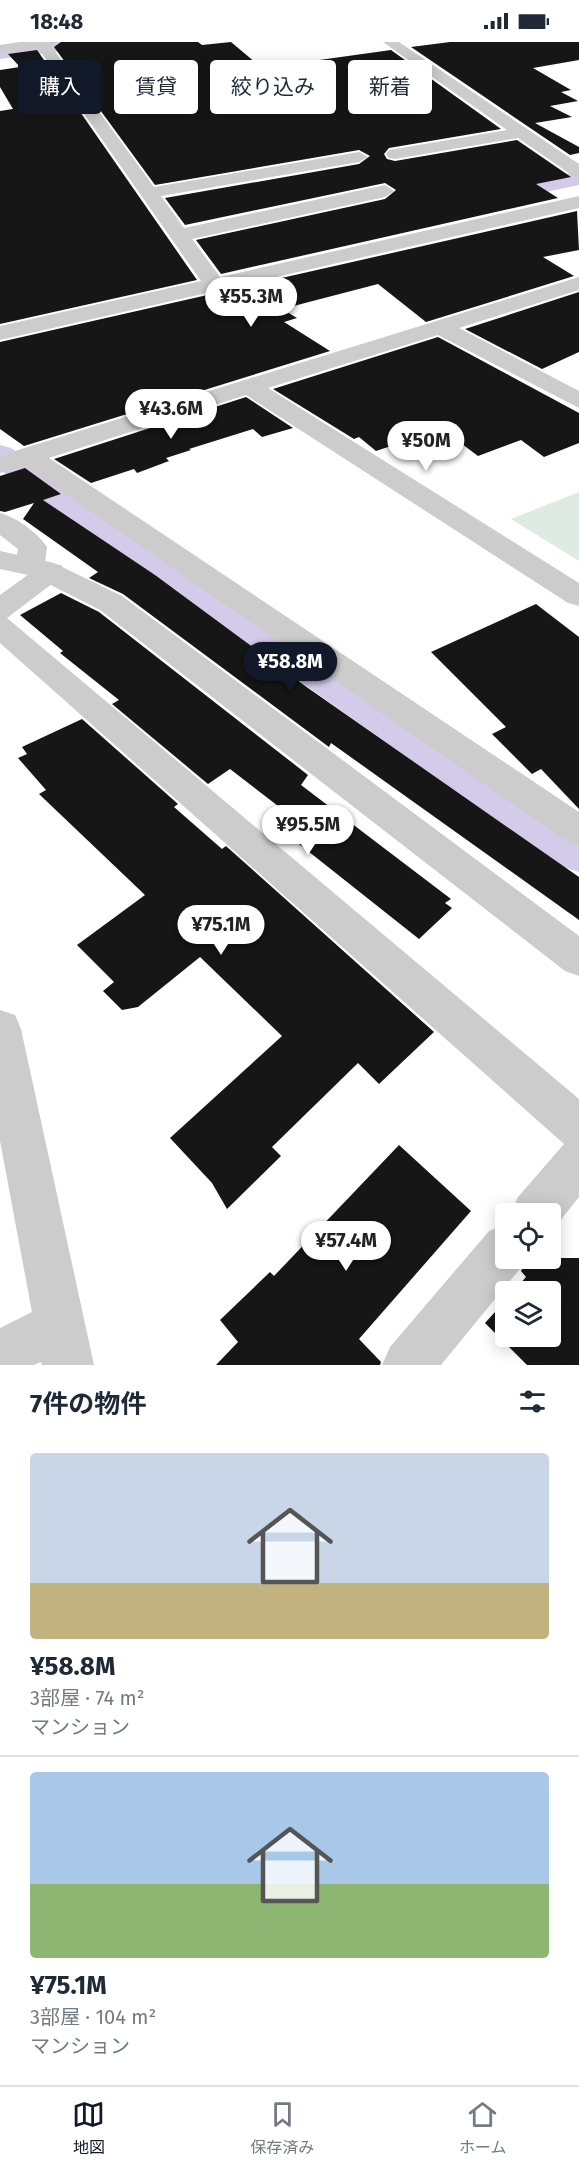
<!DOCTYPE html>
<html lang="ja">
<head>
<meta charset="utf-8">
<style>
	:root { --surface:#fff; --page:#f2f2f3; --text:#1f2937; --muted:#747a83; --line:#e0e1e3; --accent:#111827 }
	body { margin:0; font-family:"Fira Sans","Noto Sans JP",sans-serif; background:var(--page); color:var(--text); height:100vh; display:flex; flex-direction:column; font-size:22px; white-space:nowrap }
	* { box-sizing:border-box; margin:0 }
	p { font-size:20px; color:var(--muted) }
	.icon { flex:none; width:33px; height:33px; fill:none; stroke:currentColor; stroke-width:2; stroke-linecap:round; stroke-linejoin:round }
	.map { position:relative; height:1323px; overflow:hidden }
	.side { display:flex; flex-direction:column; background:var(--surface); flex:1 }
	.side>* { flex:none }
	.guide { position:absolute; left:18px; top:18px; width:543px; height:54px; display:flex; gap:12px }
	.controls { position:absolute; left:495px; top:1161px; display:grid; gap:12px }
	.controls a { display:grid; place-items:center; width:66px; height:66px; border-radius:6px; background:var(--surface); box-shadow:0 3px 15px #0003; font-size:30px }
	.price { position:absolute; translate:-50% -51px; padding:0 14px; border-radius:21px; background:#fff; color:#222; font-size:20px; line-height:39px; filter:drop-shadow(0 2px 3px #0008) }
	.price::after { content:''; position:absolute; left:50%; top:36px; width:18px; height:14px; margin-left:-9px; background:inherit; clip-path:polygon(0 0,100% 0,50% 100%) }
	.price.selected { background:var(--accent); color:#fff }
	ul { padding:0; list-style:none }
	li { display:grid; align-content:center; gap:12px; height:318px; padding:0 30px }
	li+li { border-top:2px solid var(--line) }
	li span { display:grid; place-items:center; height:186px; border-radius:6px; color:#555 }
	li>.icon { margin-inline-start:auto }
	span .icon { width:108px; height:108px; fill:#fffc; stroke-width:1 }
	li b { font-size:26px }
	h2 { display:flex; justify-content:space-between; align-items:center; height:72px; padding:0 30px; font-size:26px }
	.chip { padding:0 21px; border-radius:6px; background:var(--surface); box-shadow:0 3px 15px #0003; font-size:21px; line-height:54px }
	.chip.selected { background:var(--accent); color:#fff }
	.status { display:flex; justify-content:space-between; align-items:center; height:42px; padding:0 30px; background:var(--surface); direction:ltr }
	.status svg { height:16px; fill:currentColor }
	.tab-bar { display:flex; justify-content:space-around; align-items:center; height:84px; border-top:2px solid var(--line); background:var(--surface); font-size:16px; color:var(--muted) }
	.tab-bar a { display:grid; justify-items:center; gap:3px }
	.tab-bar .selected { color:var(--accent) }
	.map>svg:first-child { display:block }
	.green { fill:#ddebe2 }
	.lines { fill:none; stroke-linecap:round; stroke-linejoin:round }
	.canal { fill:#d4cbea; fill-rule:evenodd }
	.building { fill:#161616 }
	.minor { fill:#ccc; fill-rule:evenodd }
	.tertiary { fill:#ccc; fill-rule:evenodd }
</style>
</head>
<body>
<div class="status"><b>18:48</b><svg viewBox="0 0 49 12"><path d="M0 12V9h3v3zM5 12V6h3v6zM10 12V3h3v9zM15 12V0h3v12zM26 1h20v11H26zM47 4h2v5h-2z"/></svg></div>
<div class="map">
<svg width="579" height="1323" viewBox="0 0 579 1323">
	<rect width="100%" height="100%" fill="#fff"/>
	<path class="green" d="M579 450V519L511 477Z"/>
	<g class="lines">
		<path class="canal" d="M52 0H102L93 5 0 17V7Z
			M579 129V143L485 163 477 161 474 156 477 151Z
			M0 403 11 406 579 788V830L563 825 0 428Z"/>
	</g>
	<path class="building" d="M61 0H198L202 3 231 0 262 26 391 8 501 87 389 106 384 112 387 117 395 119 517 98 571 135 536 142 558 156 221 232 196 198 385 157 396 148 385 141 185 183 165 156 359 122 370 114 359 108 155 143 54 5Z
		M450 0H579V18L533 26 571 48 561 50 578 59 550 64 572 75 535 81 579 105V111L570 113 411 5Z
		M37 8 197 238 0 282V69L13 67 0 45V28L20 25 8 12Z
		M577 169 579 208 543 215 574 234 426 280 378 242 282 267 297 276 284 280 330 309 24 404 0 387V300Z
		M579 250V310L542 327 465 287Z
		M438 295 579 371V401L544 415 521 398 478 414 442 387 376 409 359 395 354 397 273 347Z
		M246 355 293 386 262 395 253 387 189 407 191 408 166 416 169 419 137 431 134 427 91 441 54 417Z
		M25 426 61 452 43 458 155 533 308 646 579 835V878L331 701 329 705 123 552 89 536 98 530 23 477 34 461 5 470 0 469V434Z
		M61 551 99 570 308 733 301 743 451 857 445 861 452 866 419 897 265 775 278 764 230 727 208 742 112 662 119 658 60 611 63 609 20 573Z
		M536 562 579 595V767L541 727 532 732 492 692 506 685 431 610Z
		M82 677 178 762 174 765 222 807 226 804 434 990 379 1042 358 1021 272 1105 281 1114 227 1167 212 1141 170 1096 282 994 200 915 138 965 122 968 103 949 114 940 77 903 145 853 39 752 46 748 18 716 27 712 22 705Z
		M399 1103 471 1169 359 1297 381 1320 380 1323H216L238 1300 220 1278 270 1230 274 1234Z
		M528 1216H579V1323H527L485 1281 506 1258V1294H550V1250H513L526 1235 521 1229Z"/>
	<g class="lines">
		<path class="minor" d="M20 0H59L51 4 154 145 359 110 368 115 359 120 161 154 184 186 385 143 394 149 385 155 192 197 220 235 579 154V166L0 298V284L201 239 38 6 0 11V3Z
			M383 0H399L579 122V135L573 134 518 96 395 117 389 116 386 112 389 108 395 107 507 88Z
			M579 235V248L459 286 579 349V366L438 293 268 346 579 541V564L568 561 246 353 49 416 579 770V803L566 799 25 424 0 431V415L18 408Z
			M0 471C16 475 38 491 47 505L45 521 61 523 66 529 61 535 7 576 579 1057V1155L552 1189 550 1172H511L518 1155 564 1102 0 601V553L29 532 20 529 15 523 18 507 0 493Z
			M506 1182V1216H526L523 1223 441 1323H382L390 1305 489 1189Z"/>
		<path class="tertiary" d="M0 509 54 521 122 554 579 894V934L565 929 100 568 33 534 0 527Z
			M0 968 15 973 21 987 94 1323H42L41 1320 34 1323H0V1286L32 1270 0 1099Z"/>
	</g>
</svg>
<div class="controls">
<a><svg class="icon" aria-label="locate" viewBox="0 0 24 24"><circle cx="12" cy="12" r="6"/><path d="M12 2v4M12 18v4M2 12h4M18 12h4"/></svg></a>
<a><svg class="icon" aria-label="layers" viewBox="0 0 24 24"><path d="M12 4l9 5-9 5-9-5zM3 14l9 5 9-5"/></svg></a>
</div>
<b class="price" style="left:251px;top:286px">¥55.3M</b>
<b class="price" style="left:171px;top:398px">¥43.6M</b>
<b class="price" style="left:426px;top:430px">¥50M</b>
<b class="price selected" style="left:290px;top:651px">¥58.8M</b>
<b class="price" style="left:308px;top:814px">¥95.5M</b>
<b class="price" style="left:221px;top:914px">¥75.1M</b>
<b class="price" style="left:346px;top:1230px">¥57.4M</b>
<div class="guide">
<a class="chip selected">購入</a>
<a class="chip">賃貸</a>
<a class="chip">絞り込み</a>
<a class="chip">新着</a>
</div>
</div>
<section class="side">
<h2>7件の物件<svg class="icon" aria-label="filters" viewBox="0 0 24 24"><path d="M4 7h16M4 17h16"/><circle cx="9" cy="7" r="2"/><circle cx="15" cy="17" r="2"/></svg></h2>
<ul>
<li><span style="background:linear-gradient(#c9d6e8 70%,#c2b280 0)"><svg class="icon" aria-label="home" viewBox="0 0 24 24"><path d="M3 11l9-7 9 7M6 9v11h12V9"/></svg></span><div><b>¥58.8M</b><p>3部屋 · 74 m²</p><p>マンション</p></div></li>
<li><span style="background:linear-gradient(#a9c7e8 60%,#8fb573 0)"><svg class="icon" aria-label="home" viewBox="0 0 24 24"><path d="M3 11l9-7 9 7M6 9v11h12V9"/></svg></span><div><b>¥75.1M</b><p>3部屋 · 104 m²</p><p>マンション</p></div></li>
</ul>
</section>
<nav class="tab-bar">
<a class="selected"><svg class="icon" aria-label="map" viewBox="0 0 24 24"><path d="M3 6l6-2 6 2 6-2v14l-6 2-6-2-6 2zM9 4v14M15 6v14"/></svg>地図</a>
<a><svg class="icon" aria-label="saved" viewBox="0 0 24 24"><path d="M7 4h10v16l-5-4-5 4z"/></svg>保存済み</a>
<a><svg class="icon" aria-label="home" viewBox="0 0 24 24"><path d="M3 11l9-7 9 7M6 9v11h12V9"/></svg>ホーム</a>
</nav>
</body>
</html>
